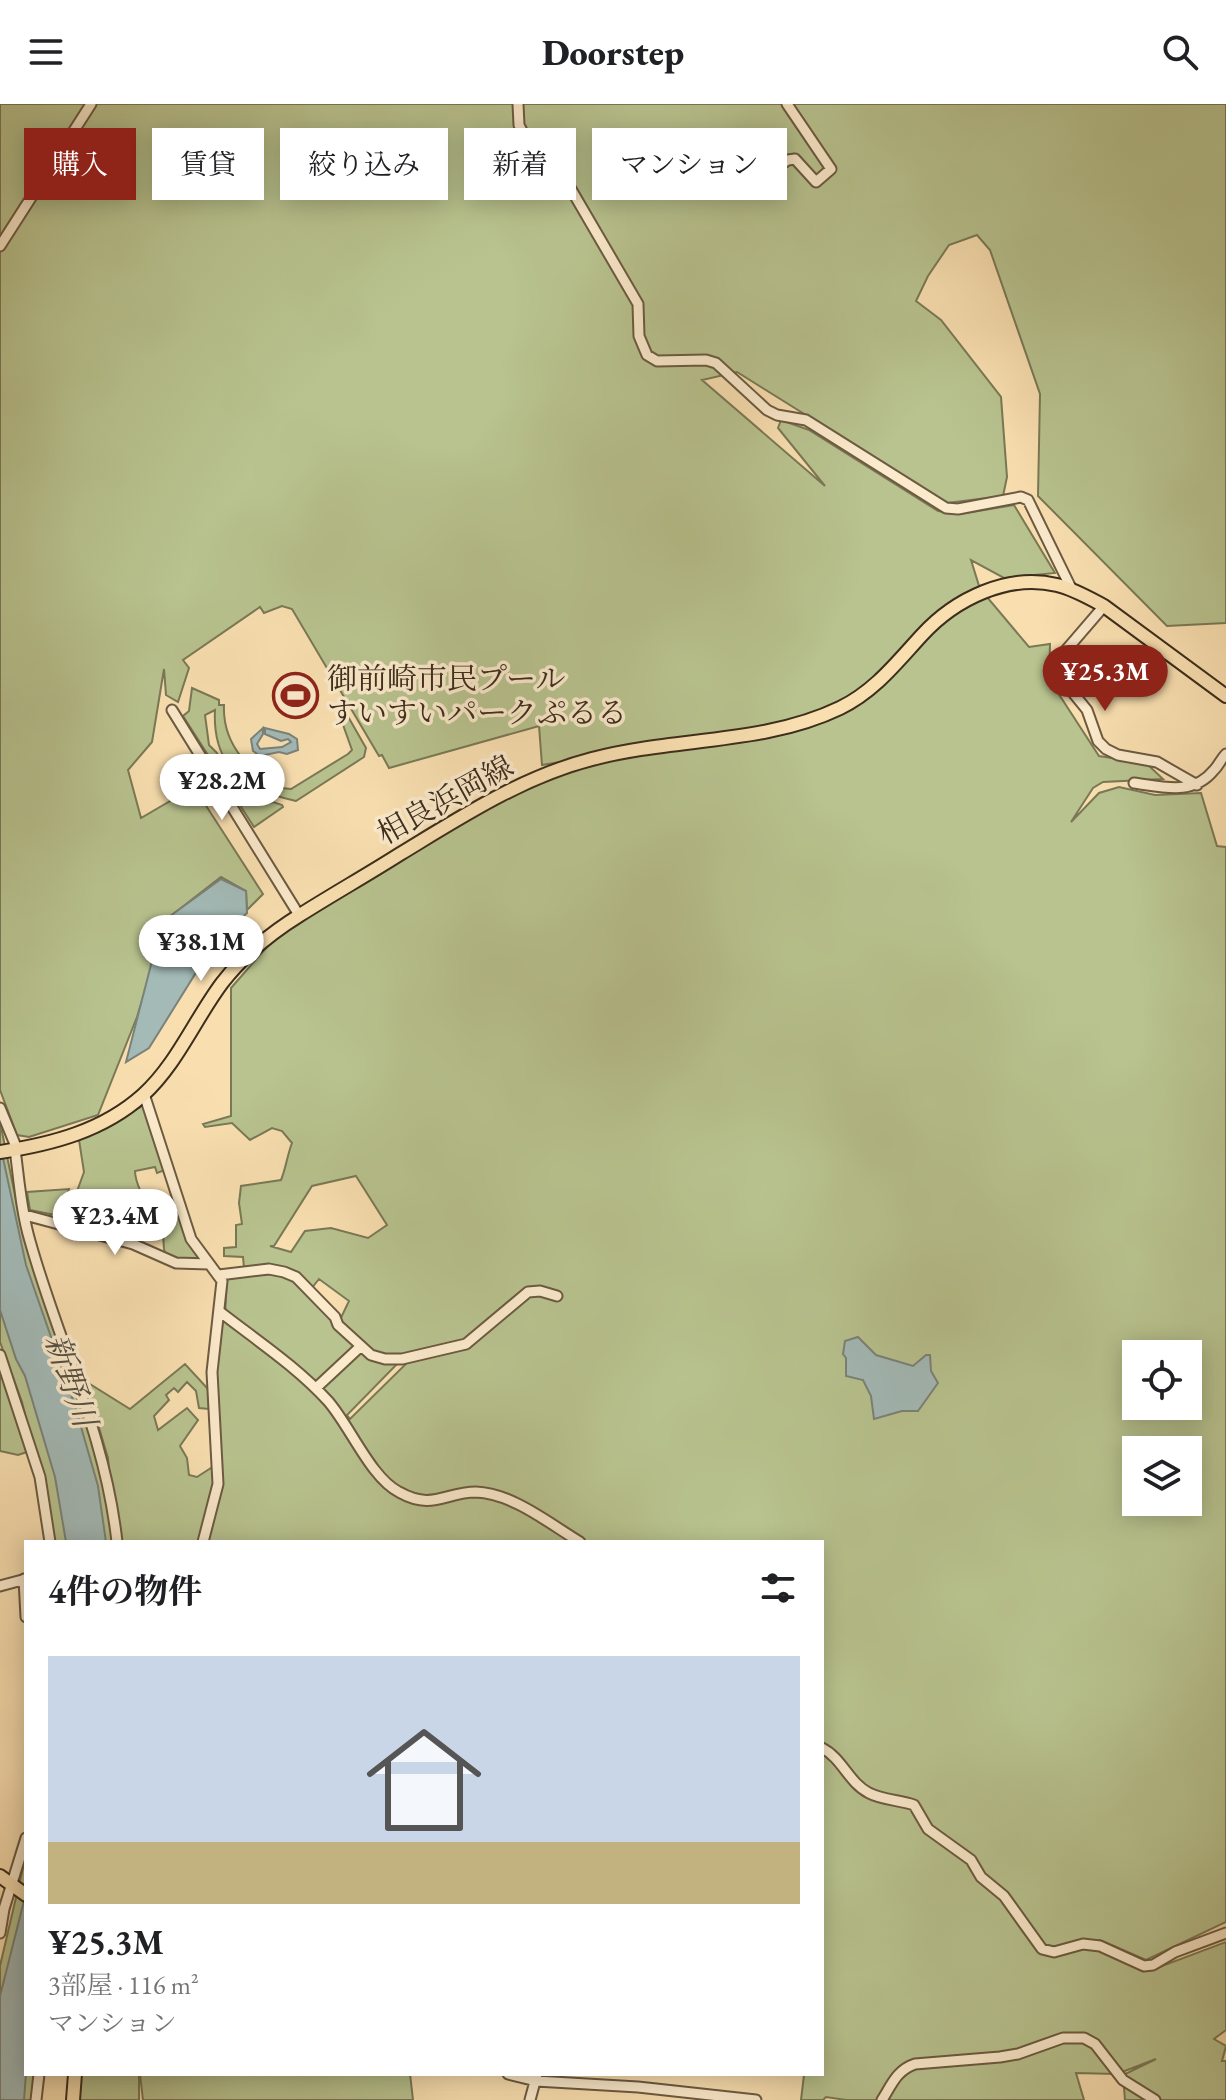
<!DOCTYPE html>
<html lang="ja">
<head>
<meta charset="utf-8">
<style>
	:root { --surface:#fff; --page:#f2f2f2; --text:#202124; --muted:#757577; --line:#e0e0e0; --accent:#8f2418 }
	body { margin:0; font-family:"EB Garamond","Noto Serif JP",serif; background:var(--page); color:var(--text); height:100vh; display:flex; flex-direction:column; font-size:30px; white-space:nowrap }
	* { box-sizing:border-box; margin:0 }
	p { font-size:26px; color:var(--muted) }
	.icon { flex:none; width:44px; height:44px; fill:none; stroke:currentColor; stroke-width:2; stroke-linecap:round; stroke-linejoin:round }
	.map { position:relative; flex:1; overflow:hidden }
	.drawer { position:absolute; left:24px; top:1436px; width:800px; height:536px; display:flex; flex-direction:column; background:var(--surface); border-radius:0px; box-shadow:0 4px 20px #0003 }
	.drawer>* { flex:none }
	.guide { position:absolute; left:24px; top:24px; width:800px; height:72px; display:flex; gap:16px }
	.buttons { position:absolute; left:1122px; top:1236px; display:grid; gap:16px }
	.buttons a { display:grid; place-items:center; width:80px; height:80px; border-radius:0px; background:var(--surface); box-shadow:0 4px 20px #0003; font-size:40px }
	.price { position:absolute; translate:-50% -68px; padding:0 18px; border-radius:28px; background:#fff; color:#222; font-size:26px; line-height:52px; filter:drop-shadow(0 2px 4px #0008) }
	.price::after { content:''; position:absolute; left:50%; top:48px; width:24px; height:18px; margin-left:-12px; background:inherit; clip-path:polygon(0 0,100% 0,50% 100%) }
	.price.current { background:var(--accent); color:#fff }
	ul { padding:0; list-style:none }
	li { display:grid; align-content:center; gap:16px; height:424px; padding:0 24px }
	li+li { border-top:2px solid var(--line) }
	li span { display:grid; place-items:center; height:248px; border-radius:0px; color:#555 }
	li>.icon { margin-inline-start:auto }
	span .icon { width:144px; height:144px; fill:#fffc; stroke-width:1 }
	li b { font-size:34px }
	h2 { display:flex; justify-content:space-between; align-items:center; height:96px; padding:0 24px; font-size:34px }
	.chip { padding:0 28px; border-radius:0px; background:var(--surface); box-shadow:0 4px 20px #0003; font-size:28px; line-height:72px }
	.chip.current { background:var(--accent); color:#fff }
	header { display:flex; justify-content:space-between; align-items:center; height:104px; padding:0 24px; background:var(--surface); font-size:36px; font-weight:800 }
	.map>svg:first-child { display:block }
	.green { fill:#b8c38f; stroke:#7a7856; stroke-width:2; fill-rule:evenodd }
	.water { fill:#a3bab7; stroke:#7a8279; stroke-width:2 }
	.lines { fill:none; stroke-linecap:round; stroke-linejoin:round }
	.minor-casing { stroke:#6c5a41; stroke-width:13 }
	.major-casing { stroke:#3d2d1c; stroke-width:16 }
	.minor { stroke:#fbeacc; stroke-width:9 }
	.major { stroke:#f9dfb0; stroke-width:12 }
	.labels { text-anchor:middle; stroke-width:7; stroke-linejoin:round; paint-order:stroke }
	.poi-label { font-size:30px; fill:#3d2d1c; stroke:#fbeacc; text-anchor:start }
	.street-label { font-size:30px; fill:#3d2d1c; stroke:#fbeacc }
	.water-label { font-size:32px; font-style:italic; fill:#565043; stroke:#fbeacc }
</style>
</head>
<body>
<header><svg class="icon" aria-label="menu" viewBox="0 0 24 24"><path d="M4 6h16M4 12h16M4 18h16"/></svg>Doorstep<svg class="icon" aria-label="search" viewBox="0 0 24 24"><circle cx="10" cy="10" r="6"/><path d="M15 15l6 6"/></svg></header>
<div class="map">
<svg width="1226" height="1996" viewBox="0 0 1226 1996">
	<rect width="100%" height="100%" fill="#f9dfb0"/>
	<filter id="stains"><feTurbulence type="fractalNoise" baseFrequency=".0025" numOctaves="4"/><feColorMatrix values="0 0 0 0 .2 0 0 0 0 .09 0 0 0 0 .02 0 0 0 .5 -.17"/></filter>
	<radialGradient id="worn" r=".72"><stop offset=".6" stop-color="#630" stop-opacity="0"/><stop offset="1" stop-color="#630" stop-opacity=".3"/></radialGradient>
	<path class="green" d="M0 0H1226V519L1167 522 1038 392 1040 290 990 146 977 131 949 141 928 172 916 197 941 216 1001 293 1007 373 1003 392 947 399 737 268 702 276 825 382 778 324 781 316 809 326 938 407 960 410 1014 401 1055 469 1004 474 971 456 980 485 958 497 952 504 982 487 1029 543 1050 540 1049 575 1099 652 1146 659 1163 675 1103 678 1093 684 1071 718 1099 689 1119 683 1155 691 1201 689 1217 742 1226 743V1818L1146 1856 1100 1836 1064 1844 1096 1841 1149 1867 1226 1838V1926L1214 1935 1226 1942 1222 1957H1226V1996H1125L1123 1971 1156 1955 1117 1970 1076 1969 1084 1996H846L826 1993 823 1996H801L804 1971 822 1970V1438H204L211 1402 200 1438H117L115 1427V1438H49L47 1402 22 1298 0 1238V1018L24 1135 44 1195 87 1300 112 1401 108 1354 85 1277 130 1305 185 1260 208 1285 209 1305 199 1304 196 1287 187 1278 178 1288 174 1284 166 1291 169 1296 154 1312 158 1326 187 1304 198 1316 180 1342 187 1354 189 1371 197 1373 217 1360 214 1238 218 1219 225 1212 227 1173 278 1167 299 1182 338 1220 349 1197 319 1175 311 1185C293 1165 270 1160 244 1164L243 1153 224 1152V1144L236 1143V1121L242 1120 239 1099 241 1082 281 1076C286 1064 287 1052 292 1039L282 1027 272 1024 250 1036 232 1019 205 1023 203 1020 231 1012V884L273 836 425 737 533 676 626 647 542 661 539 622 389 664 382 651 379 652 292 505 282 502 264 509 260 503 183 556 189 564 178 598 166 591 164 565 152 638 128 666 141 714 194 683 263 790 247 806 246 787 221 773 163 818 164 824 137 913 98 1011 29 1033 17 1031 0 986ZM859 590C825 622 710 639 663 641L792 618ZM356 1072 387 1121 368 1134 331 1124 305 1127 291 1148 270 1142H274L312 1082ZM1136 1250H1188V1302H1136ZM393 1252 413 1253 350 1315 347 1311 402 1255ZM1136 1346H1188V1398H1136Z
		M192 584 219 596V601H224C223 622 229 638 242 654L236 660C249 674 272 684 291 685L348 650 352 646 337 604 342 602 366 644 364 653 296 697C245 686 212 663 215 606L205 611 209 641 217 649 221 662 233 671 239 679 247 695 258 701 273 698 282 701 283 703 254 723 183 612 189 607Z
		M144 1001 165 1066 157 1069 155 1063 135 1067C135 1081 144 1090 146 1104L175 1101 203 1154V1158C191 1158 165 1161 164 1145 163 1136 164 1129 161 1120L142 1111 141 1105 114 1101 113 1116 118 1132 102 1133 67 1115 84 1068 79 1036Z
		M69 1085 60 1112 30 1106 27 1088Z
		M0 1256 30 1347 18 1351 0 1347Z
		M26 1751V1970H39L36 1996H0V1862Z
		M80 1970H139V1996H79Z
		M140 1970H410L413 1996H143Z"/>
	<path class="water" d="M263 624V630L257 640 260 645 282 643 291 638 288 635 281 637 265 630V624L289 630 297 635 298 646 287 650 279 648 260 652 253 647 251 635Z
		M221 775 246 787 247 809 217 835 149 944 126 958 162 818Z
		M0 1040 26 1161 75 1302 98 1382 106 1438H66L55 1373 25 1272 16 1255 0 1206Z
		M858 1233 876 1251 913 1262 926 1251H930L931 1267 938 1279 918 1307H902L874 1315 871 1292 863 1276 846 1272V1254L843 1250 845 1237Z
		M26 1789V1969L24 1996H0V1892Z"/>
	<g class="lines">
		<defs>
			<path id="minor" d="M518 0 519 21 523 29 561 68 638 200 639 232 647 251 657 257 706 256 716 259 767 306 777 311 806 316 946 404 958 405 1021 393 1028 396 1072 486
				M704 31C736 34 742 48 757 73L760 74 788 56 795 55 816 78 831 65 787 0
				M0 142 91 0
				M1104 502 1061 552 1056 568 1087 606 1098 637 1106 645 1118 651 1157 658 1197 681
				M172 606 299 811
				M1134 679C1164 683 1193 692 1214 666 1219 661 1221 655 1226 650
				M144 990 191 1135 222 1177 212 1268 218 1380 203 1438
				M0 1004 17 1045
				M15 1045C19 1075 21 1107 30 1137 59 1241 105 1328 117 1438
				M25 1111 133 1140 176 1159 209 1160
				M219 1171 269 1165 284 1168 296 1173 335 1213 338 1221 371 1251 385 1255H402L466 1240 528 1188 540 1187 557 1192
				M219 1207C256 1236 296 1262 328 1297 350 1322 371 1374 399 1388 433 1407 445 1388 476 1388 512 1389 550 1420 580 1438
				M0 1251 40 1373 50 1438
				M316 1284 361 1242
				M24 1475 26 1513
				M0 1482 26 1475
				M822 1644C842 1654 849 1679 869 1689 882 1696 900 1696 914 1701L928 1725 971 1756 981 1773 1004 1792 1042 1845 1054 1848 1083 1840 1100 1842 1144 1862 1153 1861 1175 1848 1226 1829
				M0 1829 4 1805 26 1734
				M508 1970 536 1977 638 1983 756 1996
				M36 1996 39 1970
				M530 1996 537 1970
				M882 1996C892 1980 897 1966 915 1960L1000 1953 1018 1950 1063 1934H1084L1095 1940 1123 1976 1155 1996"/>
			<path id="major" d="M0 1048C52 1040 103 1027 143 991 177 960 195 915 222 879 243 852 271 829 300 811 333 790 367 771 400 750 461 713 522 673 592 655 674 633 763 641 840 604 875 587 897 558 922 531 955 495 1008 469 1057 481 1074 485 1089 494 1104 502L1226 592
				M0 1772 26 1791
				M73 1996 75 1970"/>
		</defs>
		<use href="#minor" class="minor-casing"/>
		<use href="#major" class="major-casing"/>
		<use href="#minor" class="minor"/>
		<use href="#major" class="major"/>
	</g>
	<defs>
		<symbol id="stadium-ring" viewBox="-11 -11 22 22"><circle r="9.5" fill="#fbeacc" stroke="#8f2418" stroke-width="1.5"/><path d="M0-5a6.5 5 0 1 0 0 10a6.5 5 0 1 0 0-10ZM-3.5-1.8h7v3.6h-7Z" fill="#8f2418"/></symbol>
	</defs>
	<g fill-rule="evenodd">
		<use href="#stadium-ring" x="270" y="566" width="51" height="51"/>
	</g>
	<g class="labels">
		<g class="poi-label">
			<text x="327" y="585">御前崎市民プール<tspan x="327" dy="34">すいすいパークぷるる</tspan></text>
		</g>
		<g class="street-label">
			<text transform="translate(445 696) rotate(-29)" y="10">相良浜岡線</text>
		</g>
		<g class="water-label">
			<text transform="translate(71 1276) rotate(71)" y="11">新野川</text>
		</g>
	</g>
	<rect width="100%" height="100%" filter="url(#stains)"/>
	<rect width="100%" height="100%" fill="url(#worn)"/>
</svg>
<div class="buttons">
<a><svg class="icon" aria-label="locate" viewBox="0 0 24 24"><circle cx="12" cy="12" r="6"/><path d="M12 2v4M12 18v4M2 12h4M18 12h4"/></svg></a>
<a><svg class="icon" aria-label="layers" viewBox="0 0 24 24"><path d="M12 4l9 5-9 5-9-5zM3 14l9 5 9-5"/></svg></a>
</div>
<b class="price current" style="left:1105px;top:609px">¥25.3M</b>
<b class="price" style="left:222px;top:718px">¥28.2M</b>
<b class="price" style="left:201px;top:879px">¥38.1M</b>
<b class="price" style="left:115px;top:1153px">¥23.4M</b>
<div class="guide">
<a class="chip current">購入</a>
<a class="chip">賃貸</a>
<a class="chip">絞り込み</a>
<a class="chip">新着</a>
<a class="chip">マンション</a>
</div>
<section class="drawer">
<h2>4件の物件<svg class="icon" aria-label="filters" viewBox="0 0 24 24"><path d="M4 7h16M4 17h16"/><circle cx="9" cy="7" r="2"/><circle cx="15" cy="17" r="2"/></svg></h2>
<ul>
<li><span style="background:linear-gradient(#c9d6e8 75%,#c2b280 0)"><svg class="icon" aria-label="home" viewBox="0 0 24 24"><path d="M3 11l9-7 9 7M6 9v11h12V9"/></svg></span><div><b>¥25.3M</b><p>3部屋 · 116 m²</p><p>マンション</p></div></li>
</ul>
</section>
</div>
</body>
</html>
